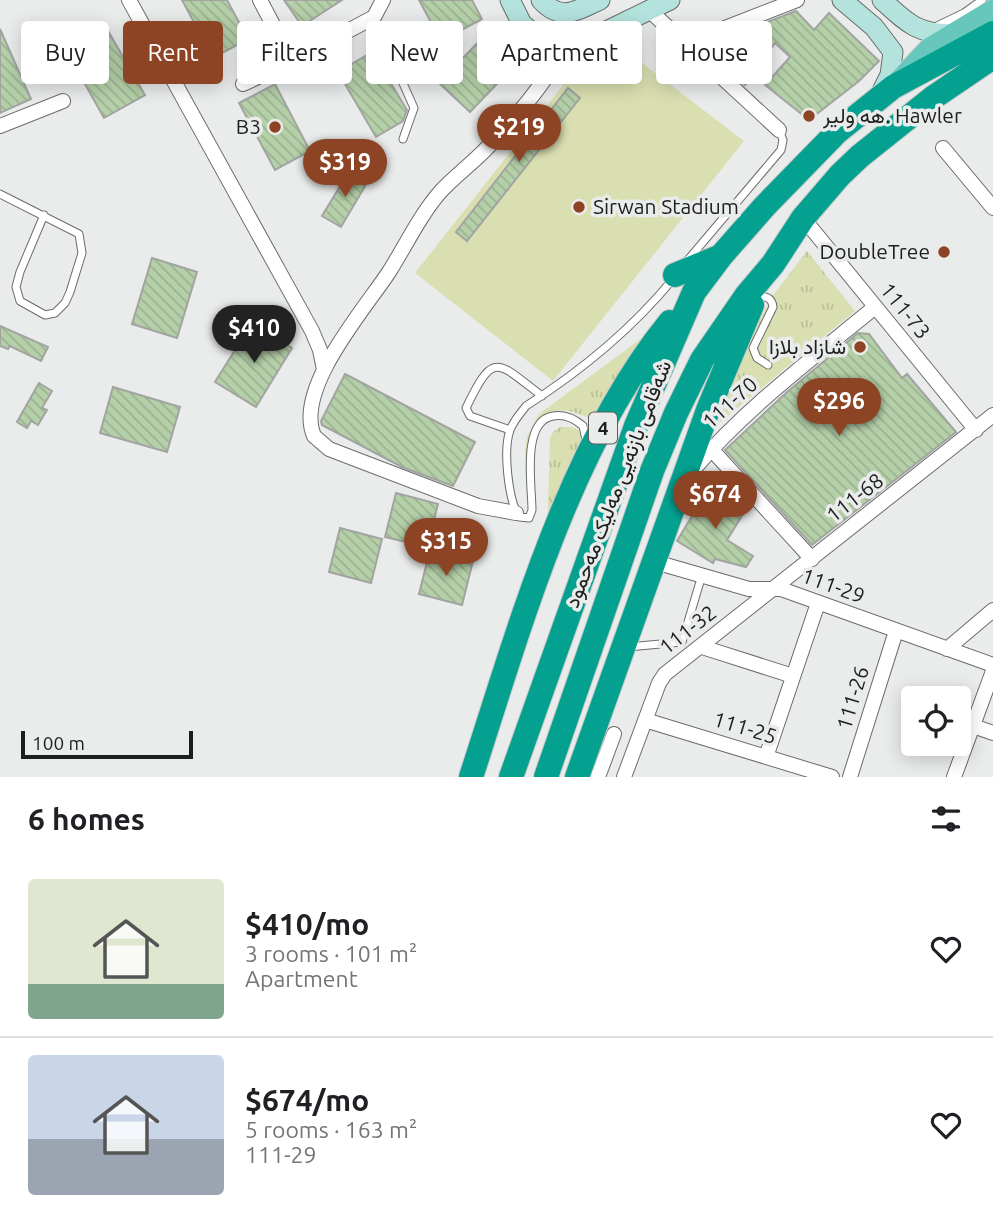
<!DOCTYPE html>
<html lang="en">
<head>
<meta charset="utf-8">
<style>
	:root { --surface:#fff; --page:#f2f2f2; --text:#202124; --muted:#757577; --line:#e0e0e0; --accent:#8d4424 }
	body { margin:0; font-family:Ubuntu,Vazirmatn,sans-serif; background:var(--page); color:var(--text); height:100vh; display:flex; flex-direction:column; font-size:26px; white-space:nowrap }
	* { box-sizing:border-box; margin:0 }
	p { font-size:23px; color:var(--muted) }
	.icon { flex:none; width:38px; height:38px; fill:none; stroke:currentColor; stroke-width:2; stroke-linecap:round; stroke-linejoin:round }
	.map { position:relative; height:777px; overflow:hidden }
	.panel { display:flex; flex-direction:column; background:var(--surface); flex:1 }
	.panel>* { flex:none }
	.hud { position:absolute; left:21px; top:21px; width:952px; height:63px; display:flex; gap:14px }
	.buttons { position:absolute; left:901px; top:686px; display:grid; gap:14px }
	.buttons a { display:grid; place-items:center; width:70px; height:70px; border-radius:7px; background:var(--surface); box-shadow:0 4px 18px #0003; font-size:35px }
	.scale { position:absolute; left:21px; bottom:18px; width:172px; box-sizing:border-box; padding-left:7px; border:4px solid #1d1e1e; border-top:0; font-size:19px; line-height:24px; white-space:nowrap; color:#1d1e1e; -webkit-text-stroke:5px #e9ecea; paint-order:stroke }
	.price { position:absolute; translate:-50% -60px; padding:0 16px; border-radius:24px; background:var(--accent); color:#fff; font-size:23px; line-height:46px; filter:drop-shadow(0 2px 4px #0008) }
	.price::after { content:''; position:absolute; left:50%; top:42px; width:21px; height:16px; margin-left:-10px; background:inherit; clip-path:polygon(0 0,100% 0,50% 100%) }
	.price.current { background:#222; color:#fff }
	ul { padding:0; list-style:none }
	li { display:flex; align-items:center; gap:21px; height:175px; padding:0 28px }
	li+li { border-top:2px solid var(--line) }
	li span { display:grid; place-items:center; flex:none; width:196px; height:140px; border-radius:7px; color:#555 }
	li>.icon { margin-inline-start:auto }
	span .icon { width:84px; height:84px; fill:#fffc; stroke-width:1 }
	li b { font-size:30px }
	h2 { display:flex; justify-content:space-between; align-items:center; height:84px; padding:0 28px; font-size:30px }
	.pill { padding:0 24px; border-radius:7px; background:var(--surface); box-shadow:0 4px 18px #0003; font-size:24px; line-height:63px }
	.pill.current { background:var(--accent); color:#fff }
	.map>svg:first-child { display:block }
	.grass { fill:url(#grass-tufts) }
	.garden { fill:#dadfb1 }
	.building { fill:url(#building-back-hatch); stroke:#a2a4a2; stroke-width:2 }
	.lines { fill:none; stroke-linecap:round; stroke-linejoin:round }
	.lane-casing { stroke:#6a6c6b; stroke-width:9 }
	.street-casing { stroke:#6a6c6b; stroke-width:16 }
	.secondary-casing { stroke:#6a6c6b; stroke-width:21 }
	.primary-casing { stroke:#c9c9c9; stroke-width:23 }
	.highway-casing { stroke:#c9c9c9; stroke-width:26 }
	.lane { stroke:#fff; stroke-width:7 }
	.street { stroke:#fff; stroke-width:14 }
	.secondary { stroke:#b4e3de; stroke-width:19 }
	.primary { stroke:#68c7bd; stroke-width:21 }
	.highway { stroke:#04a191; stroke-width:24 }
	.poi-dot { fill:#8d4424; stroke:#e9ecea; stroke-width:2.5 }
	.labels { text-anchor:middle; stroke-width:7; stroke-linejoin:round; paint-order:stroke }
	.shield { fill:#e9ecea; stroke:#5a5c5b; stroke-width:2 }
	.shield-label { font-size:19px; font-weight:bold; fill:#1d1e1e }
	.poi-label { font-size:21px; fill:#1d1e1e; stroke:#e9ecea; text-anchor:end }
	.street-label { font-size:21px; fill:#1d1e1e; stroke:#e9ecea }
</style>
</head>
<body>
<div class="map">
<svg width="993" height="777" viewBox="0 0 993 777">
	<defs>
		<pattern id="grass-tufts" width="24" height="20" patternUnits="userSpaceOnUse" patternTransform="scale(1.75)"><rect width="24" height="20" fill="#dadfb1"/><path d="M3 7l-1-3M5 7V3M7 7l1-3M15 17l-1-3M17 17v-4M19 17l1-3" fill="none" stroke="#bbbf98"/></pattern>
		<pattern id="building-back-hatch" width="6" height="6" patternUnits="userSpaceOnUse" patternTransform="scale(1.75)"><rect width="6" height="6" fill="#b5d0a9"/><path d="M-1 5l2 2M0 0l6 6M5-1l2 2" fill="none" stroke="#9bb291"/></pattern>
	</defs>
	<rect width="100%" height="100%" fill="#e9ecea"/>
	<path class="grass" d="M807 251 855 311 719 423 729 381 771 298Z
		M661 324 600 425C574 408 547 400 534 435 530 448 532 495 532 511L526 481 525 451 527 437 539 414Z
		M560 427C570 427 580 426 583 438L547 542 550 437 553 432Z"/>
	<path class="garden" d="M621 47 744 141 553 381 415 273 575 70 592 82Z"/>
	<path class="building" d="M182 0H227L248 39 213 58Z
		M284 0H342L302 26Z
		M419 0H472L482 19 441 41Z
		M796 11 814 30 829 13 879 61 859 81 809 120 765 85 790 57 775 43 745 85 703 47 716 42 720 46 728 37 739 33 753 46 768 36 759 28 762 24Z
		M0 29 31 99 0 113Z
		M107 29 145 95 104 118 67 52Z
		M485 35 516 64 470 112 439 83Z
		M372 52 407 110 403 121 376 137 338 72Z
		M275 84 310 151 275 170 239 103Z
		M568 88 580 98 467 241 456 232Z
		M350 170 368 181 341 227 322 216Z
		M152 258 197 272 177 338 132 324Z
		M252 323 292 348 256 407 215 382Z
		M0 326 48 347 41 361 10 346 8 349 0 346Z
		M858 333 869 334 902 378 907 374 956 432 812 545 725 450 787 392Z
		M345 374 475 442 453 486 402 467 322 425 321 421Z
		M39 383 52 391 42 408 47 410 38 425 31 421 27 428 17 422Z
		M113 387 180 407 167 452 100 433Z
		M709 488 745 511 727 540 753 556 746 567 715 559 713 563 677 541Z
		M396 493 438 504 427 547 385 537Z
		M340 528 382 539 371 583 329 572Z
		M430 550 473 561 462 605 419 594Z"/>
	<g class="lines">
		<defs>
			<path id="lane" d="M374 18 414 108 403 139
				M937 26 964 13 982 0
				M0 194 79 234 82 253 70 292 65 303 55 313 45 315 20 301 16 287 20 272 44 215
				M687 261 781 150 783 140 779 130
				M757 295C766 297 772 297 773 307L753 348 757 358 768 365
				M510 430 470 416 466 408C494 350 496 361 542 396
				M586 440 583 426C575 419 564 414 553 416 521 421 532 486 532 510L529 518 519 517C508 499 503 450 510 430 514 420 520 414 526 406 581 371 631 330 673 279
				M628 647 682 642 702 575"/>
			<path id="street" d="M129 0 312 331 320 350 324 370
				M260 0 292 61
				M649 10 779 130
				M684 44 797 0
				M243 84 292 61 374 17 383 0
				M0 126 63 101
				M943 148 993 208
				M803 218 976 430
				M711 449 812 559
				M694 469C746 408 813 358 875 307
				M516 513 478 506 329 449 314 436C294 389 364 310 389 272 406 245 420 215 441 191 454 177 470 165 484 151 515 119 544 85 566 46
				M655 562 749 589H781L993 665
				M702 647 793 676
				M947 649 993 610
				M645 720 832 777
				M973 726 993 733
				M766 757 818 603
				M598 777 614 734
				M624 777 659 683 665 674 993 415
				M850 777 896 631
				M954 777 993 671"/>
			<path id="secondary" d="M510 0 522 24 542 40 566 46 590 39 670 0
				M541 0C561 22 576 11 600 0
				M842 0 874 27 893 52 890 75 879 97
				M882 0C907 23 917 34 953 34"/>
			<path id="primary" d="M898 82 930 48 993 10"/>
			<path id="highway" d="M675 275 721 256
				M471 777C520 627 569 446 670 322
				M511 777 636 426 694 292 721 256 764 207 837 132 893 87 993 33
				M546 777 652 471 676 413 702 360 746 296 773 264 803 218 840 175 860 156 934 97 993 57
				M577 777 708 410 752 305"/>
		</defs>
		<use href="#lane" class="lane-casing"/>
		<use href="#street" class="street-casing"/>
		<use href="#secondary" class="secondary-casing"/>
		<use href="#primary" class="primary-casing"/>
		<use href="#highway" class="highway-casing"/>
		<use href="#lane" class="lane"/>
		<use href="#street" class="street"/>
		<use href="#secondary" class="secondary"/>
		<use href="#primary" class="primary"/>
		<use href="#highway" class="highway"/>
	</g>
	<g class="poi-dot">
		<circle cx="809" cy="116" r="7"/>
		<circle cx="275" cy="127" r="7"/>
		<circle cx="579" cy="207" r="7"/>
		<circle cx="944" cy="252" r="7"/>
		<circle cx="860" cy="347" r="7"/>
	</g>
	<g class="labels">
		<rect class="shield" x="589" y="412.5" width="28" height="31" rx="5"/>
		<g class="shield-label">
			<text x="603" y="435">4</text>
		</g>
		<g class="poi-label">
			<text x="823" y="123" text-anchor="start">هه ولير. Hawler</text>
			<text x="261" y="134">B3</text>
			<text x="593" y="214" text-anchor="start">Sirwan Stadium</text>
			<text x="930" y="259">DoubleTree</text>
			<text x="846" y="354">شازاد بلازا</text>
		</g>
		<g class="street-label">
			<text transform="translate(905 311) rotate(51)" y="7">111-73</text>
			<text transform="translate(730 403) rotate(-42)" y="7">111-70</text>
			<text transform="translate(618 484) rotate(-69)" y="7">شەقامی بازنەیی مەلیک مەحمود</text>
			<text transform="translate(855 498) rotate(-38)" y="7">111-68</text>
			<text transform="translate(833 586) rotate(20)" y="7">111-29</text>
			<text transform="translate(688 630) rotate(-38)" y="7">111-32</text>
			<text transform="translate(853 698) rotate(-73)" y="7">111-26</text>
			<text transform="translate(745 728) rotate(17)" y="7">111-25</text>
		</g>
	</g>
</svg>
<div class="buttons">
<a><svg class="icon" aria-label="locate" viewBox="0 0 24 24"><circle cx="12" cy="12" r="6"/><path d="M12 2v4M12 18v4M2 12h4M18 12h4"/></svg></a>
</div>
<div class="scale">100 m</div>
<b class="price" style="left:519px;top:164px">$219</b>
<b class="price" style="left:345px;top:199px">$319</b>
<b class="price current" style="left:254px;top:365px">$410</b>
<b class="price" style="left:839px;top:438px">$296</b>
<b class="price" style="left:715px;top:531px">$674</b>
<b class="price" style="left:446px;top:578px">$315</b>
<div class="hud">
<a class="pill">Buy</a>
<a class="pill current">Rent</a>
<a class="pill">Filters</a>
<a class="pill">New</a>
<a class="pill">Apartment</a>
<a class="pill">House</a>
</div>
</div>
<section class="panel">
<h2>6 homes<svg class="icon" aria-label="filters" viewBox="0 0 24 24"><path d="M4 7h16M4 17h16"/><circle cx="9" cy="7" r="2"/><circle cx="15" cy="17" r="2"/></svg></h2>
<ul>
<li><span style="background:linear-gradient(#dfe7d0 75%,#7fa58c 0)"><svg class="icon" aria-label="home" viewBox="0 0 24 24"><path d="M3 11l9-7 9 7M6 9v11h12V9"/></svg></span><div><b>$410/mo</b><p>3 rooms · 101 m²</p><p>Apartment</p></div><svg class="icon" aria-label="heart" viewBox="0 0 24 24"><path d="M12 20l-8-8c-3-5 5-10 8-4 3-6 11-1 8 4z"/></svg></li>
<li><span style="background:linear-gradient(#c9d6e8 60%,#9aa5b1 0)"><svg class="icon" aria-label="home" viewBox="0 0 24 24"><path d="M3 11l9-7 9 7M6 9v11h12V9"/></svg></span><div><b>$674/mo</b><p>5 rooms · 163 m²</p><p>111-29</p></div><svg class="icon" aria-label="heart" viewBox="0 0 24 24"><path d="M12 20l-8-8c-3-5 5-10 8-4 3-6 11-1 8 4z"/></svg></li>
</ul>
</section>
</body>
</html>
